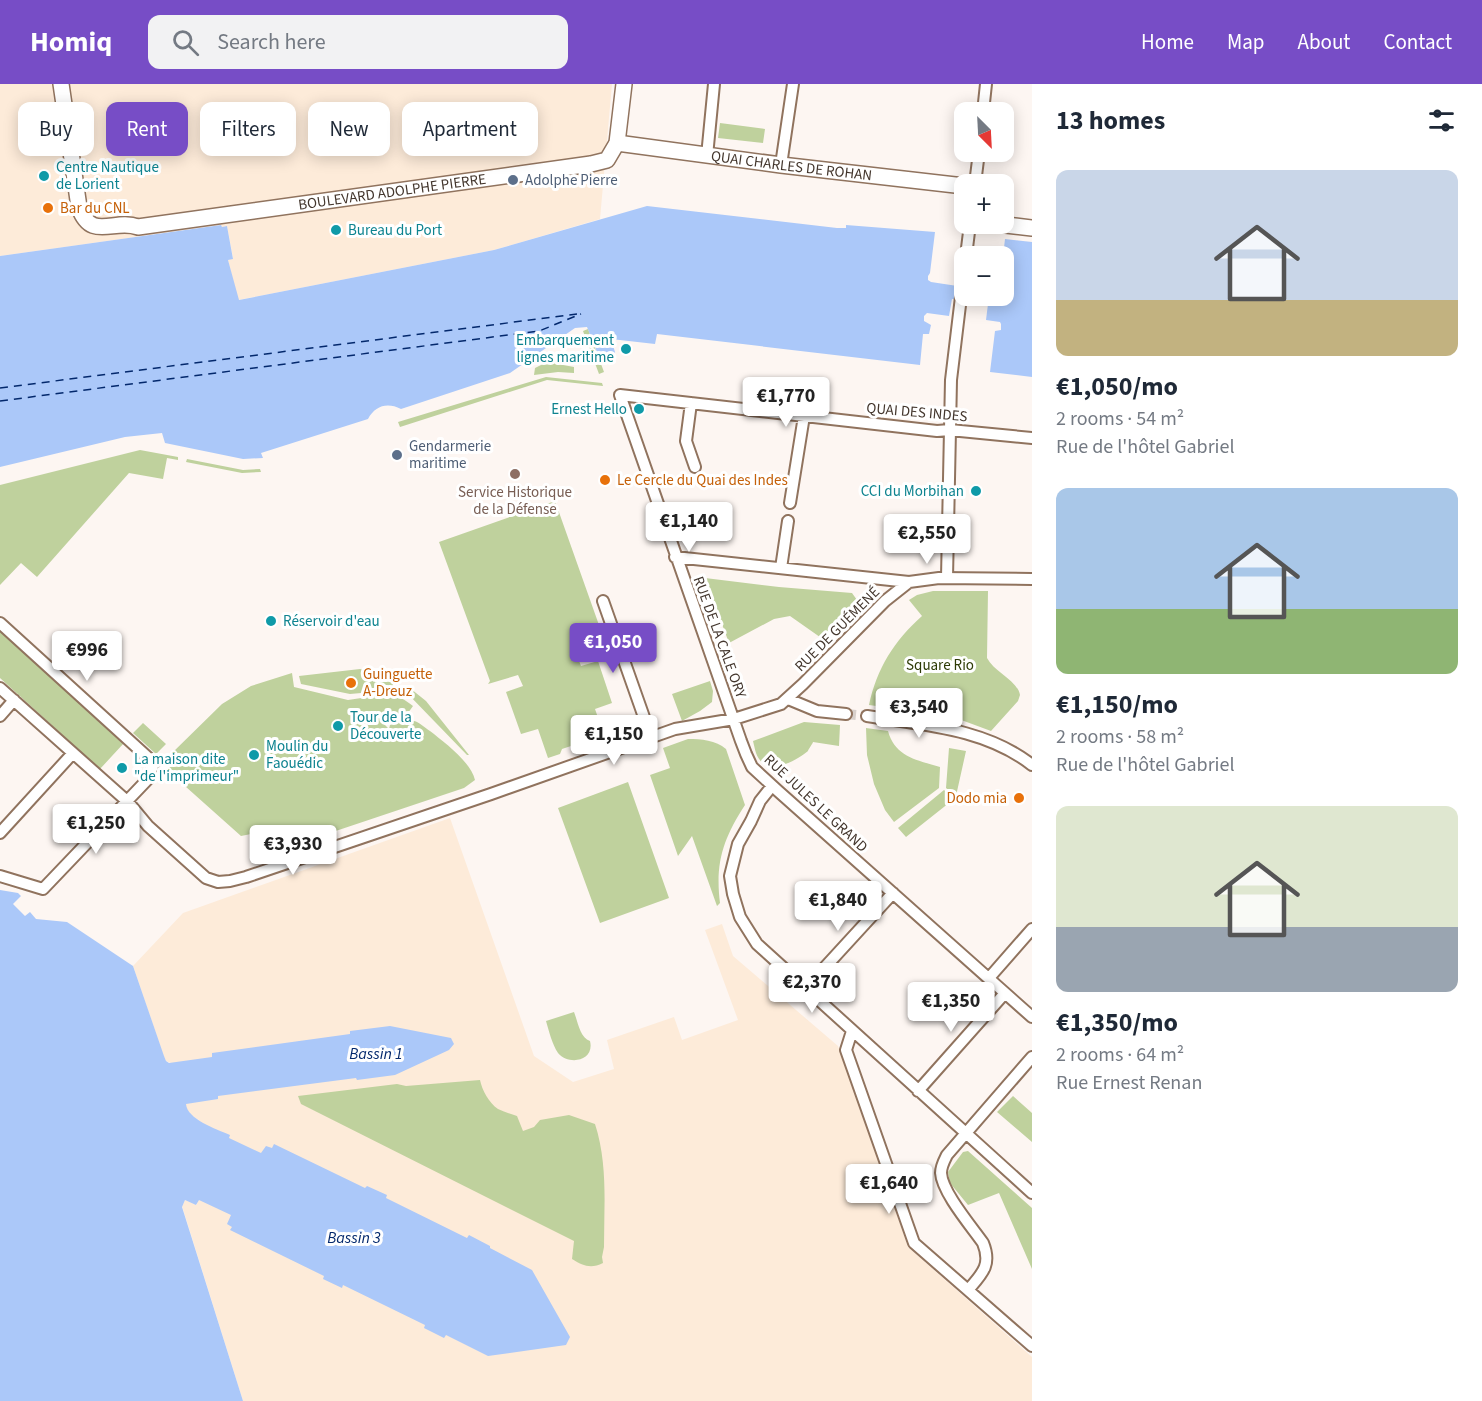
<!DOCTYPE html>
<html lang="en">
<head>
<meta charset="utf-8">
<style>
	:root { --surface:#fff; --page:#f2f2f3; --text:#1f2937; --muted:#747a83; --accent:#774dc6 }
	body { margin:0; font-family:"Source Sans 3",sans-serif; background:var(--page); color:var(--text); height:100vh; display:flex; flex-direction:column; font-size:22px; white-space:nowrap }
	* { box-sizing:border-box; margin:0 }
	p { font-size:20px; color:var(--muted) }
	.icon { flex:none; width:33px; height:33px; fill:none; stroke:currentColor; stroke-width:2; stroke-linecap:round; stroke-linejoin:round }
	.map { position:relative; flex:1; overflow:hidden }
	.side { display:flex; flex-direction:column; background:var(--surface); width:450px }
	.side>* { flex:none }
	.guide { position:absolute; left:18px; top:18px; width:570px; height:54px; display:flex; gap:12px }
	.needle { width:39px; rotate:156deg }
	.controls { position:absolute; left:954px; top:18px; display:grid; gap:12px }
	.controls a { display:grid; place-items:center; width:60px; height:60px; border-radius:12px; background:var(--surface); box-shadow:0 3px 15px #0003; font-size:30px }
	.price { position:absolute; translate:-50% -51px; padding:0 14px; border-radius:6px; background:#fff; color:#222; font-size:20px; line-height:39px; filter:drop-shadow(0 2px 3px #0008) }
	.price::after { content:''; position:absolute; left:50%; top:36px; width:18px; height:14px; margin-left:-9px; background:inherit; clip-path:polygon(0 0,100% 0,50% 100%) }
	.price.active { background:var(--accent); color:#fff }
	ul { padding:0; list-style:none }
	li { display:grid; align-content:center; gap:12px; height:318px; padding:0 24px }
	li span { display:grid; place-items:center; height:186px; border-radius:12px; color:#555 }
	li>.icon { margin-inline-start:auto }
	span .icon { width:108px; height:108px; fill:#fffc; stroke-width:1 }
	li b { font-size:26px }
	h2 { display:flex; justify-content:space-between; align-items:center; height:72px; padding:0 24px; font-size:26px }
	.pill { padding:0 21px; border-radius:12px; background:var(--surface); box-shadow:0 3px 15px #0003; font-size:21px; line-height:54px }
	.pill.active { background:var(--accent); color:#fff }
	header { display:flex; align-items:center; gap:36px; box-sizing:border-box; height:84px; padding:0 30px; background:var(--accent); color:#fff }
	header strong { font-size:28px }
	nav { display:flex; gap:33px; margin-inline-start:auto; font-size:21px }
	.search { width:420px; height:54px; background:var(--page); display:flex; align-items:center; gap:15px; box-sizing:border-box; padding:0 21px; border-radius:12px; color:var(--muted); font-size:22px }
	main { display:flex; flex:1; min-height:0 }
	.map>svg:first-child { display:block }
	.industrial { fill:#fdebd9 }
	.green { fill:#bfd19d }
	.water { fill:#abc8f9 }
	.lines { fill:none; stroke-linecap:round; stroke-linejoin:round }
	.ferry { stroke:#03286c; stroke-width:1.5; stroke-dasharray:8 6; stroke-linecap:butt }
	.street-tunnel { stroke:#d8d0cb; stroke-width:10; stroke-dasharray:10 5; stroke-linecap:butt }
	.street-casing { stroke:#90735e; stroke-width:14 }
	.secondary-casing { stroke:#90735e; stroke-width:18 }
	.street { stroke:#fff; stroke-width:10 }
	.secondary { stroke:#fff; stroke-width:15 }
	.culture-dot { fill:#0f9aa8; stroke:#fff; stroke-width:2 }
	.service-dot { fill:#5c6f8a; stroke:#fff; stroke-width:2 }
	.food-dot { fill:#e8710a; stroke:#fff; stroke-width:2 }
	.education-dot { fill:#8d6e63; stroke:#fff; stroke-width:2 }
	.labels { text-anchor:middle; stroke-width:6; stroke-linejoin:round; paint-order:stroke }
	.street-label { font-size:15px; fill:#43362d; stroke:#fff }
	.culture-label { font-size:15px; fill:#0d838f; stroke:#fff; text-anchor:start }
	.service-label { font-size:15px; fill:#4e5e75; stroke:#fff; text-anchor:start }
	.food-label { font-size:15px; fill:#c56008; stroke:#fff; text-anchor:start }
	.education-label { font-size:15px; fill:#785e54; stroke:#fff }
	.park-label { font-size:15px; fill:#2d3a05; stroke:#fff }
	.water-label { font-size:16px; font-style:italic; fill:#03286c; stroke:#fff }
</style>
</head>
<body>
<header>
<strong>Homiq</strong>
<div class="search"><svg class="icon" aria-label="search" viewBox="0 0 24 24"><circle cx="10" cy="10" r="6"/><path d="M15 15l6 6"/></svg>Search here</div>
<nav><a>Home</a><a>Map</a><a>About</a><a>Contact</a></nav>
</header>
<main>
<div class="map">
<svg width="1032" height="1317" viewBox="0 0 1032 1317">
	<rect width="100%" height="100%" fill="#fdf6f2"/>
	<path class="industrial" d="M0 0H612L600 135 494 166 238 216 228 176 233 174 227 142 222 143 221 141 0 172Z
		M450 734 534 972 573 998 614 985 607 956 674 933 682 956 738 936 705 846 722 840 733 872 838 962 908 1163 1032 1273V1317H243L182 1122 185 1116 197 1121 199 1036 192 1032 186 1024 171 979 166 977 163 970 133 882 183 829Z"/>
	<path class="green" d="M720 39 765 45 763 59 718 54Z
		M588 245 604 288 599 290 583 247Z
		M547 278 574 283V289L558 288 534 291 535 284Z
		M546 293 602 299 603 302 547 296 400 343 398 338Z
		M140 366 178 373V376L167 374 163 395 129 389 37 493 21 479 0 501V401Z
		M187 375 243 386 260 385 261 388 242 389 186 378Z
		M555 417 605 558 607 559 576 569 581 582 598 577 612 619 595 625 605 654 595 658 589 656 562 665 560 670 548 674 538 645 521 650 506 608 523 602 518 591 488 600 490 597 439 458Z
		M705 494 779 503 852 509 862 523 827 558 790 532 774 535 729 559Z
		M933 507H988L987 574C994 588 1018 597 1020 611L1018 617 991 647 964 637 943 631 869 621C877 584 894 557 922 532L909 516 917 511Z
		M0 546 124 659 100 685 0 594Z
		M360 585 389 590 395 606 350 610 301 600 299 592Z
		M292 589 294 603 348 616 388 610C398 611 405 616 413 622L408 629C396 630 389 629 383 639L389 645 390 641C398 638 405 635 414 637 419 638 425 644 430 647 444 658 471 678 475 696L464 704 285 764 277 745 241 752 167 686 176 676 171 670 222 620 251 602Z
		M710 597 713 607 712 618 700 627 682 637 672 610Z
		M407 605H411L426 617 469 671H467L406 608Z
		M804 638 840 641 839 662 813 658C813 659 808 666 808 667 799 675 774 689 763 679 756 674 755 665 753 657Z
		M143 639 166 660 156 670 133 649Z
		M866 644 888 647C895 673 917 676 940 683L939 704 894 738 885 726 874 700 867 671Z
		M688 655C701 655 716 656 726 665L745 721C723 755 715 779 720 819L717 822 692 752 678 772 650 691 670 684 663 664Z
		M949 664 966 667 956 712 946 704Z
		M628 698 669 814 600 839 558 724Z
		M944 706 954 715 906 753 898 744Z
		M574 928C578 938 580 954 590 957 595 977 569 982 558 969 552 960 549 947 546 937Z
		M480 996C482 1006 489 1019 498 1025 504 1028 511 1030 517 1032L523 1047 534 1043 540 1036 569 1031 595 1040C608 1080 604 1122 604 1163L602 1173 603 1179C591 1185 583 1182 572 1175L574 1157 301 1020 298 1012 397 1000 406 1002Z
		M1013 1012 1032 1029V1058L997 1028Z
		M968 1067 1032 1124V1185L999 1109 968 1121 950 1099 948 1088 963 1068Z"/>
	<path class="water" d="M647 122 837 144H846V141L935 148 930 189 928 192V196L931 198 964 203V212H1004V207L1007 204V199L1004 198 1003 172 1005 155 1032 158V293L990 288 995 247 1001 246V240L1000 238 986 236 988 220 952 215 949 232 927 229 924 232V237L931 241 929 250H923L920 281 657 250 655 260 611 255 615 268 614 273H599L587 243 575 244 510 289 401 325C387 318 375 322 368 335L261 369 263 374 243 375 165 359 162 349 125 353 0 383V172L221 141 222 143 227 142 233 175 228 176 239 216 494 166Z
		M0 806 18 809 21 812 13 820 25 832 30 828 36 835 67 838 133 882 164 972 166 977 169 979 212 973V969L350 950V947L390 942 451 954 454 960 449 966 395 991 357 996 356 994 218 1012V1015L186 1020C187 1035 216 1045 230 1051L229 1054 261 1069 266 1062 272 1064 274 1060 365 1104 367 1102 387 1111 386 1114 467 1154 469 1151 490 1162V1164L532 1186 570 1253 566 1261 488 1272 446 1251 444 1254 424 1244 425 1241 343 1201 342 1204 323 1195 324 1192 230 1146 232 1143 227 1140 231 1131 199 1116 196 1121 185 1116 182 1123 243 1317H0Z"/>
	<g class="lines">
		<path class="ferry" d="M0 304 577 230
			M0 317 539 247 581 230"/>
		<path class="street-tunnel" d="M846 630 867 632"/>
		<defs>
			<path id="street" d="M983 28 986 0
				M707 72 714 0
				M781 81 793 0
				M975 100 979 68
				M966 172 970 140
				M691 319 686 357 695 383
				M1032 354 950 346 937 347 620 311 741 657 746 670 752 683 778 707 1032 933
				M790 419 804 332
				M675 473 909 498 939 494 1032 495
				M781 484 788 437
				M947 494 951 296 964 188
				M603 517 651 653
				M0 539 154 679 149 694 43 805 0 792
				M0 604 128 718 148 742 206 794 218 798 230 797 246 793 491 710 675 645 734 635 781 620 803 600 885 517 909 498
				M788 615 817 627 846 630
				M0 632 14 616
				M867 632C923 641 985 644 1032 681
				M772 702 760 717 751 737 738 760 730 792 733 810 740 833 757 860 1032 1109
				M0 749 73 669
				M989 894 1032 845
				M805 905 893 809
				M852 947 846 966 914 1159 1032 1262
				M918 1007 1005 909
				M968 1206C982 1190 992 1181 983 1159 971 1142 942 1108 941 1089 941 1082 944 1077 947 1071L1032 973"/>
			<g id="secondary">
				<path id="s1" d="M61 0 79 123C91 158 114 134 138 143L591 80 607 76 617 59 624 0"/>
				<path id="s2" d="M617 59 781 81 964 102"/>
				<path d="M997 140 1032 144"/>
			</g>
		</defs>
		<use href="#street" class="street-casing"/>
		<use href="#secondary" class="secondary-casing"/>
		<use href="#street" class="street"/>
		<use href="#secondary" class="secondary"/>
	</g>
	<g class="culture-dot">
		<circle cx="44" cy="92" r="6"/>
		<circle cx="336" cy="146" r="6"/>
		<circle cx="626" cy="265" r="6"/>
		<circle cx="639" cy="325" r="6"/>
		<circle cx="976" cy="407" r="6"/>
		<circle cx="271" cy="537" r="6"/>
		<circle cx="338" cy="642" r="6"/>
		<circle cx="254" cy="671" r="6"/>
		<circle cx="122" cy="684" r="6"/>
	</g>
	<g class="service-dot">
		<circle cx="513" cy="96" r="6"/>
		<circle cx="397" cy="371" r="6"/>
	</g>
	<g class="food-dot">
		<circle cx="48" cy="124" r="6"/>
		<circle cx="605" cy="396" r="6"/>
		<circle cx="351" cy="599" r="6"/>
		<circle cx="1019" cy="714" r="6"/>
	</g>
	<circle class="education-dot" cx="515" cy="390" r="6"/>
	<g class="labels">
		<g class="street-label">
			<text dy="5" stroke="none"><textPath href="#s2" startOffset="176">QUAI CHARLES DE ROHAN</textPath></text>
			<text dy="5" stroke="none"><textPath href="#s1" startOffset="450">BOULEVARD ADOLPHE PIERRE</textPath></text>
			<text transform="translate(917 328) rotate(5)" y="5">QUAI DES INDES</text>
			<text transform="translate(837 545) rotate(-45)" y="5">RUE DE GUÉMENÉ</text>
			<text transform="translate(720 553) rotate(70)" y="5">RUE DE LA CALE ORY</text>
			<text transform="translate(816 719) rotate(43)" y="5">RUE JULES LE GRAND</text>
		</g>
		<g class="culture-label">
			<text x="56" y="88">Centre Nautique<tspan x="56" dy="17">de Lorient</tspan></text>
			<text x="348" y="151">Bureau du Port</text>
			<text x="614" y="261" text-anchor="end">Embarquement<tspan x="614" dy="17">lignes maritime</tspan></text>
			<text x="627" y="330" text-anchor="end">Ernest Hello</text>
			<text x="964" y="412" text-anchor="end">CCI du Morbihan</text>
			<text x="283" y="542">Réservoir d'eau</text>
			<text x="350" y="638">Tour de la<tspan x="350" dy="17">Découverte</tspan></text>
			<text x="266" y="667">Moulin du<tspan x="266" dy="17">Faouédic</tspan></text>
			<text x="134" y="680">La maison dite<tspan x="134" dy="17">"de l'imprimeur"</tspan></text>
		</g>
		<g class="service-label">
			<text x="525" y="101">Adolphe Pierre</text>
			<text x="409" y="367">Gendarmerie<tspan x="409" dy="17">maritime</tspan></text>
		</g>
		<g class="food-label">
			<text x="60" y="129">Bar du CNL</text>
			<text x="617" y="401">Le Cercle du Quai des Indes</text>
			<text x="363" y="595">Guinguette<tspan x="363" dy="17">A-Dreuz</tspan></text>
			<text x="1007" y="719" text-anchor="end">Dodo mia</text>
		</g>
		<g class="education-label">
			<text x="515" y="413">Service Historique<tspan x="515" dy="17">de la Défense</tspan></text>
		</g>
		<g class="park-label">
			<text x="940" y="586">Square Rio</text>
		</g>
		<g class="water-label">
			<text x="376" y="975">Bassin 1</text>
			<text x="354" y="1159">Bassin 3</text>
		</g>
	</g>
</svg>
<div class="controls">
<a><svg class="needle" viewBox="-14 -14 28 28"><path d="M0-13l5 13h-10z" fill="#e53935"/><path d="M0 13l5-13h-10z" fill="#747a83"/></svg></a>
<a>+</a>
<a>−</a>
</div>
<b class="price" style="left:786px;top:344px">€1,770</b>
<b class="price" style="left:689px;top:469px">€1,140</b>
<b class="price" style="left:927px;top:481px">€2,550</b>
<b class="price active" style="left:613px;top:590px">€1,050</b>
<b class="price" style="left:87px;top:598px">€996</b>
<b class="price" style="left:919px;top:655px">€3,540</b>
<b class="price" style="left:614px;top:682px">€1,150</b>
<b class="price" style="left:96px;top:771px">€1,250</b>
<b class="price" style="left:293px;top:792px">€3,930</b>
<b class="price" style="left:838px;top:848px">€1,840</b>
<b class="price" style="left:812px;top:930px">€2,370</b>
<b class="price" style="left:951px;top:949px">€1,350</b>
<b class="price" style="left:889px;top:1131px">€1,640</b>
<div class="guide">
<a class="pill">Buy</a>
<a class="pill active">Rent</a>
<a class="pill">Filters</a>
<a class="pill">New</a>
<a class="pill">Apartment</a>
</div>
</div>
<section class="side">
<h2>13 homes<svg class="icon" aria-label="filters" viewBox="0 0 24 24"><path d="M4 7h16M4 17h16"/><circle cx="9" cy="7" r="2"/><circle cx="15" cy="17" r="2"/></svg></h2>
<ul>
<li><span style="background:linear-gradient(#c9d6e8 70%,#c2b280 0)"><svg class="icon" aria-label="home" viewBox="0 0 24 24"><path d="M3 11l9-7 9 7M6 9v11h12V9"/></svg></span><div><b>€1,050/mo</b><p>2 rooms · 54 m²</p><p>Rue de l'hôtel Gabriel</p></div></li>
<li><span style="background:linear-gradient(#a9c7e8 65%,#8fb573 0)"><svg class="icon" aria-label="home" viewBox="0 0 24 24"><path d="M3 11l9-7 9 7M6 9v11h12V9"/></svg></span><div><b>€1,150/mo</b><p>2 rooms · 58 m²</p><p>Rue de l'hôtel Gabriel</p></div></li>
<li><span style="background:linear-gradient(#dfe7d0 65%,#9aa5b1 0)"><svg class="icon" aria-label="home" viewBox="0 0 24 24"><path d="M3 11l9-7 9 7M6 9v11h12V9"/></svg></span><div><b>€1,350/mo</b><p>2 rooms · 64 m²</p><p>Rue Ernest Renan</p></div></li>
</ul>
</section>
</main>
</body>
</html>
